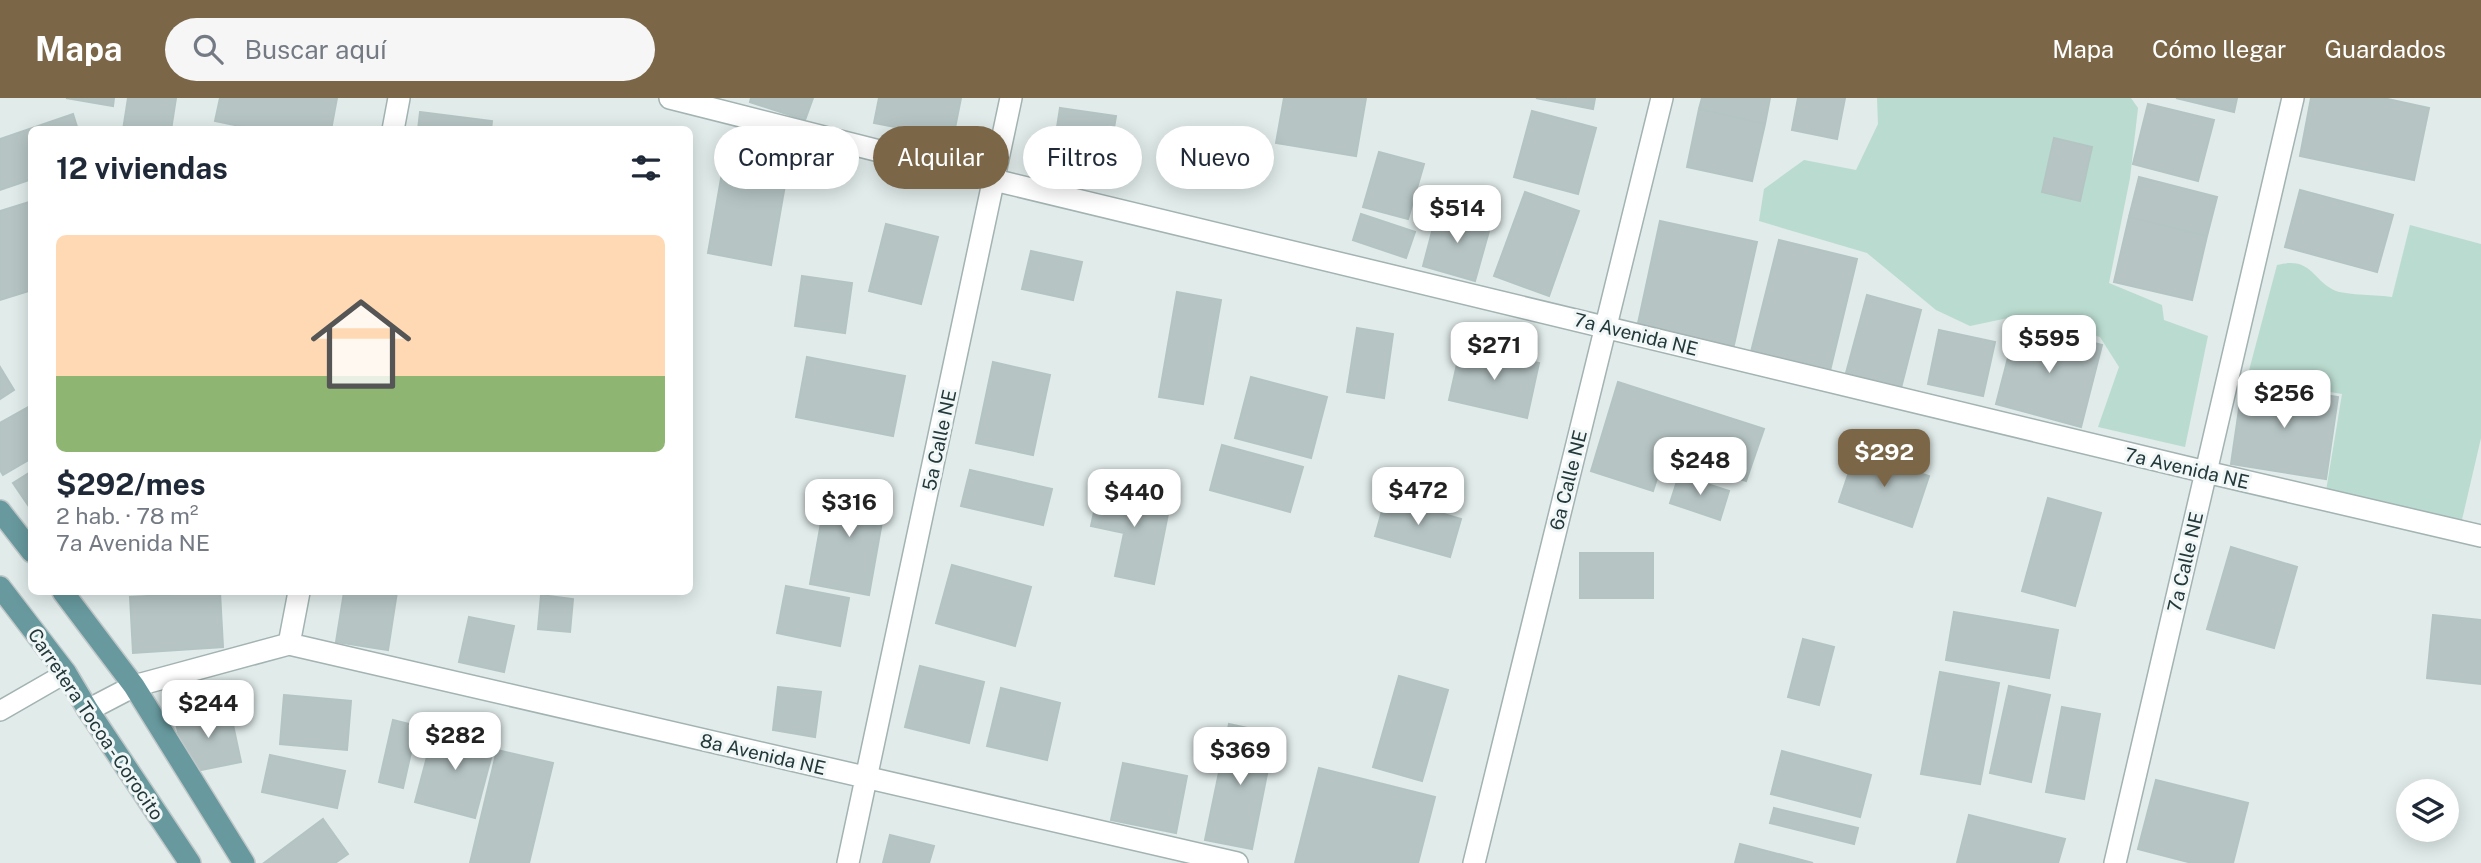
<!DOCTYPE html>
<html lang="es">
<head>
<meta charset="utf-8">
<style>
	:root { --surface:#fff; --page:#f6f6f7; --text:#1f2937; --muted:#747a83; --line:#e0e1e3; --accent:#7b6748 }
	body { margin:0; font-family:"Public Sans",sans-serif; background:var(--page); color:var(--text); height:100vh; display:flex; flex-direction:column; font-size:26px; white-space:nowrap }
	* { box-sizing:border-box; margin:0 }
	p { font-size:23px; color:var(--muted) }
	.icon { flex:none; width:38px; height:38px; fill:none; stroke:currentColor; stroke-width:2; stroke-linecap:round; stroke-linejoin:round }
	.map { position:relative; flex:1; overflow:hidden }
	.details { position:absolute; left:28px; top:28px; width:665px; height:469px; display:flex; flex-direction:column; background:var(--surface); border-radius:10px; box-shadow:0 4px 18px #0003 }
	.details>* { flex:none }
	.top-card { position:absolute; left:714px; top:28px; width:665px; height:63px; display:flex; gap:14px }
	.buttons { position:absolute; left:2396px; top:681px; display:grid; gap:14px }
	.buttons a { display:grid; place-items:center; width:63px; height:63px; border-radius:50%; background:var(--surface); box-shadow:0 4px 18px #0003; font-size:35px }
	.price { position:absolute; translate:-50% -60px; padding:0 16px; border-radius:14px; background:#fff; color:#222; font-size:23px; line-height:46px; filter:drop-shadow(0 2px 4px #0008) }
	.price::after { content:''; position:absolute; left:50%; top:42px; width:21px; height:16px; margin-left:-10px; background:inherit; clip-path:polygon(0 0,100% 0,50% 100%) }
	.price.current { background:var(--accent); color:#fff }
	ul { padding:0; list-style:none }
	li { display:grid; align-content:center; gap:14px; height:371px; padding:0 28px }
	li+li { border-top:2px solid var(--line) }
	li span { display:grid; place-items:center; height:217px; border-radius:10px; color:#555 }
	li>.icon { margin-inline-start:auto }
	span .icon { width:126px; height:126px; fill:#fffc; stroke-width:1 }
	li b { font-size:30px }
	h2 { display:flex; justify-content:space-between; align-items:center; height:84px; padding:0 28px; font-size:30px }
	.chip { padding:0 24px; border-radius:32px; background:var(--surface); box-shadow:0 4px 18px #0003; font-size:24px; line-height:63px }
	.chip.current { background:var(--accent); color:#fff }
	header { display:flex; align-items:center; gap:42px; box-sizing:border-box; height:98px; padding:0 35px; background:var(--accent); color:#fff }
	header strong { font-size:33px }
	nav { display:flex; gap:38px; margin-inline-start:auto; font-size:24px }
	.search { width:490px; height:63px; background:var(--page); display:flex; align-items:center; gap:18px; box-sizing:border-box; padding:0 24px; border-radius:38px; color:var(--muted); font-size:26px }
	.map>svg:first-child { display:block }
	.green { fill:#badbcf }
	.building { fill:#b6c5c4; stroke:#b3c4c3; stroke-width:2 }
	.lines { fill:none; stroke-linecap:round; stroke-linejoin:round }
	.service-casing { stroke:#a3b2b2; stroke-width:22 }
	.minor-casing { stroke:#a3b2b2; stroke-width:24 }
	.primary-casing { stroke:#c1c7c8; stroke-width:24 }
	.service { stroke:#fff; stroke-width:19 }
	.minor { stroke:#fff; stroke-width:21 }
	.primary { stroke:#67999e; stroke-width:21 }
	.labels { text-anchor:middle; stroke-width:6; stroke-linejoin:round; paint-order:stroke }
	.street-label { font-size:19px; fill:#22383a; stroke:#f1f7f6 }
</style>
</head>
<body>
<header>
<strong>Mapa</strong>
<div class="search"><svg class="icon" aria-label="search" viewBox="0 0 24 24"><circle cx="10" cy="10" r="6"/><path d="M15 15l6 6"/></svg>Buscar aquí</div>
<nav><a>Mapa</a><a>Cómo llegar</a><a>Guardados</a></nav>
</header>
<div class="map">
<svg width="2481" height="765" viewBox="0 0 2481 765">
	<rect width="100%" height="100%" fill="#e0ebea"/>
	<path class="green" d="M1877 0H2131L2138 10 2130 80 2109 185 2162 207 2164 222 2208 238 2185 349 2098 329 2119 269 2100 239 2022 217 1970 228 1936 212 1867 155 1759 123 1764 91 1804 62 1856 72 1878 26Z
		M2410 127 2481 146V340L2461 426 2326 393 2342 296 2247 280 2277 167C2312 158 2312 183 2336 193 2347 197 2378 197 2392 199Z"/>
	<path class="building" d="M66 0H114L113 8Z
		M128 0H176L171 32H123Z
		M220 0H337L331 32H259L215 23Z
		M751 0H813L805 22 750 4Z
		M879 0H961L953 40 874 25Z
		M1284 0H1366L1356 58 1276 45Z
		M1536 0H1595L1593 11Z
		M1702 0H1770L1765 26 1699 11Z
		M1798 0H1845L1837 41 1792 32Z
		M2176 0H2237L2234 14Z
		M2311 0H2383L2429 10 2414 82 2300 58Z
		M2148 6 2214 22 2198 83 2133 66Z
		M1060 10 1116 18 1106 77 1051 68Z
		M1699 11 1765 26 1752 83 1687 69Z
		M1532 13 1596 30 1578 96 1514 79Z
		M420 14 492 23 491 32H418Z
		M73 16 78 32H32V81L0 92V41Z
		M2054 40 2092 49 2080 103 2042 94Z
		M1379 54 1424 66 1408 121 1363 109Z
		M722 75 785 87 771 167 708 155Z
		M2139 79 2217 99 2207 138 2129 119Z
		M2300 92 2393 117 2377 174 2285 149Z
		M1525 94 1579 113 1549 198 1494 178Z
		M32 103V192L0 202V113Z
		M1438 111 1491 126 1475 183 1423 168Z
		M1361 116 1415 134 1406 160 1353 142Z
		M2129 119 2207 138 2192 202 2114 184Z
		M1660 123 1757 144 1733 251 1637 230Z
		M886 126 938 139 921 206 869 193Z
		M1779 142 1857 161 1828 281 1749 262Z
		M1031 153 1082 164 1073 202 1022 191Z
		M802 178 852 185 845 235 795 228Z
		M1177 194 1221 202 1203 306 1159 299Z
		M1867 197 1921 212 1901 290 1846 275Z
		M2017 225 2102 247 2081 329 1996 306Z
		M1357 230 1393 236 1384 300 1347 294Z
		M1939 232 1995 244 1983 298 1928 286Z
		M1461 248 1539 265 1527 320 1449 302Z
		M807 259 905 278 893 338 796 319Z
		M993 264 1050 277 1033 357 976 345Z
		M0 269 14 292 0 301Z
		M1251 279 1327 299 1311 360 1235 340Z
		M1618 284 1764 331 1746 383 1665 356 1653 393 1591 373Z
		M2243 284 2338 299 2326 381 2231 366Z
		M32 307V360L3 377 0 372V325Z
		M1222 347 1303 369 1290 414 1210 392Z
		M1856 353 1929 378 1912 429 1839 404Z
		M970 372 1052 391 1043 427 961 408Z
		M32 373V413L13 385Z
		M1679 377 1729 393 1720 422 1670 405Z
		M828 386 887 396 869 497 810 486Z
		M1100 386 1171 401 1154 486 1115 478 1124 435 1091 428Z
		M1386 399 1461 421 1450 459 1375 438Z
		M2048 400 2101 415 2075 508 2022 493Z
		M2231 449 2297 469 2274 550 2207 531Z
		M1580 455H1653V500H1580Z
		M952 467 1031 489 1015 548 936 525Z
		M786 488 849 500 840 548 777 535Z
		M220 494 223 549 133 555 130 499Z
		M344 494H397L388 552 336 544Z
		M541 497 573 501 570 534 538 531Z
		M1954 514 2058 532 2049 580 1946 562Z
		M2433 517 2481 522V586L2427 580Z
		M469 519 514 528 504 574 459 564Z
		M1803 541 1834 549 1819 607 1788 599Z
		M920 568 984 584 969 645 905 629Z
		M1940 574 1999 585 1980 686 1921 676Z
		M1399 578 1448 592 1422 683 1373 669Z
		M2009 588 2050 597 2031 684 1990 675Z
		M778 589 821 594 815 639 773 632Z
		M1001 590 1060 605 1047 662 987 648Z
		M284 597 351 603 347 652 280 646Z
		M229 608 241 664 186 675 175 619Z
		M2062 609 2100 616 2084 701 2046 694Z
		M393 622 417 628 403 690 379 684Z
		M1229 626 1275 636 1252 751 1205 742Z
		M435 629 495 645 475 720 415 704Z
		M497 652 553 665 529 765H470Z
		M1782 653 1871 677 1860 719 1771 696Z
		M270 657 345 673 337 710 262 694Z
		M1123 665 1187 678 1176 735 1111 722Z
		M1319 670 1435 699 1418 765H1295Z
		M2156 682 2248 705 2233 765H2192L2138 751Z
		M1774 710 1858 730 1854 746 1770 725Z
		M1969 717 2065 741 2058 765H1957Z
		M323 721 348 756 335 765H264Z
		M890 737 934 748 929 765H883Z
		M1740 746 1813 765H1735Z"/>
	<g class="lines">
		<defs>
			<path id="service" d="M0 613 66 575"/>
			<path id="minor" d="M670 0 994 82 2206 374 2481 438
				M393 32 399 0
				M289 546 299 494
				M88 612 134 588 289 546 1237 765
				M848 765 1011 0
				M1474 765 1662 0
				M2115 765 2293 0"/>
			<path id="primary" d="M0 413 32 454
				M0 489 66 575 88 612 190 765
				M63 494 134 588 244 765"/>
		</defs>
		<use href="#service" class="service-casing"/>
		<use href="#minor" class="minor-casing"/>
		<use href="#primary" class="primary-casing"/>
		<use href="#service" class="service"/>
		<use href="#minor" class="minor"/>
		<use href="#primary" class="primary"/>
	</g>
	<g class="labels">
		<g class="street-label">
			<text transform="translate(1636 236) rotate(14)" y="7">7a Avenida NE</text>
			<text transform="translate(939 342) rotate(-78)" y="7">5a Calle NE</text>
			<text transform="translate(2187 370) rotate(13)" y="7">7a Avenida NE</text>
			<text transform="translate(1568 382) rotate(-76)" y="7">6a Calle NE</text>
			<text transform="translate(2185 464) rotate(-77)" y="7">7a Calle NE</text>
			<text transform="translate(96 626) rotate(56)" y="7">Carretera Tocoa - Corocito</text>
			<text transform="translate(763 656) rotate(13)" y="7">8a Avenida NE</text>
		</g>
	</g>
</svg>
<div class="buttons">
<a><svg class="icon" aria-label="layers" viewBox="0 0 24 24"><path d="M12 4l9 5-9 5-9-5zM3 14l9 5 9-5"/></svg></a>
</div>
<b class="price" style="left:1457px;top:147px">$514</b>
<b class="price" style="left:2049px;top:277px">$595</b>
<b class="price" style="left:1494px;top:284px">$271</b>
<b class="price" style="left:2284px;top:332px">$256</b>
<b class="price current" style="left:1884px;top:391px">$292</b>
<b class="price" style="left:1700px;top:399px">$248</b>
<b class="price" style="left:1418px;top:429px">$472</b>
<b class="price" style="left:1134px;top:431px">$440</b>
<b class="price" style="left:849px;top:441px">$316</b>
<b class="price" style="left:208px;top:642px">$244</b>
<b class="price" style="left:455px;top:674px">$282</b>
<b class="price" style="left:1240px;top:689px">$369</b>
<div class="top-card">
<a class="chip">Comprar</a>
<a class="chip current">Alquilar</a>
<a class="chip">Filtros</a>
<a class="chip">Nuevo</a>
</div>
<section class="details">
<h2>12 viviendas<svg class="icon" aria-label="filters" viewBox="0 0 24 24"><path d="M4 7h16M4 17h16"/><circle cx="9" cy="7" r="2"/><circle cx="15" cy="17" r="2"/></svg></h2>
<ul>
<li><span style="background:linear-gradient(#ffd9b3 65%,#8fb573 0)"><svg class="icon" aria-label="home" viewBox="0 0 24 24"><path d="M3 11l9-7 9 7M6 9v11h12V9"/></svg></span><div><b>$292/mes</b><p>2 hab. · 78 m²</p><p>7a Avenida NE</p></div></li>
</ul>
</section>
</div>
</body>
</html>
